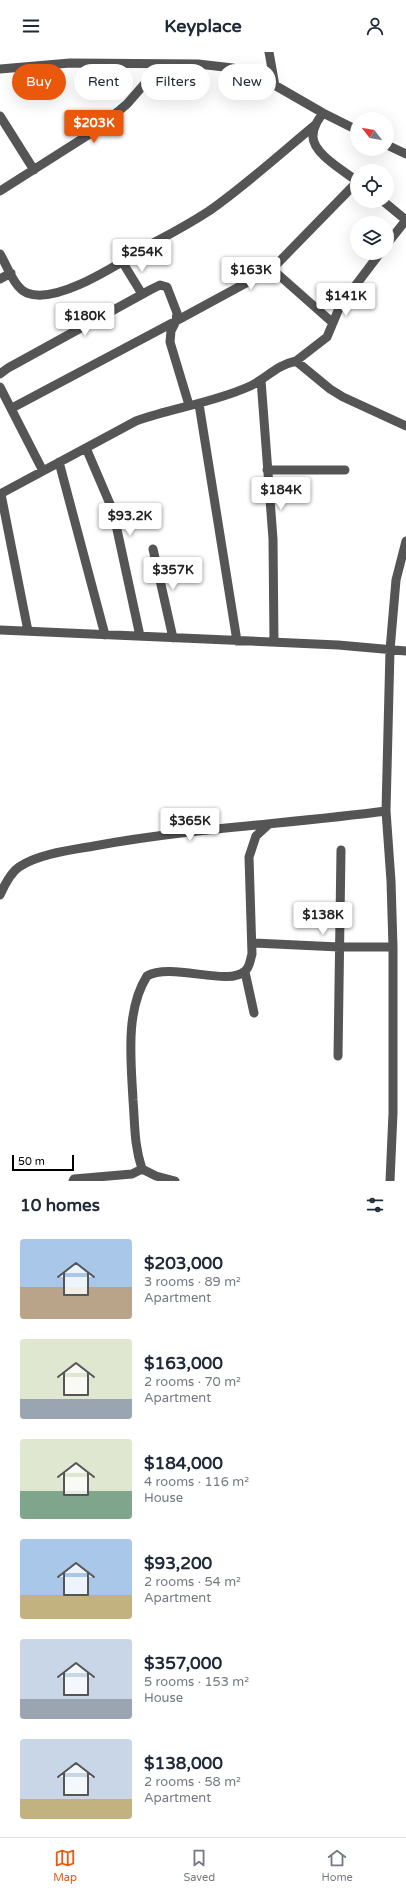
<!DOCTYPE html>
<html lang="en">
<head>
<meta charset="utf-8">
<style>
	:root { --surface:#fff; --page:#f2f2f3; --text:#1f2937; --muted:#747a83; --line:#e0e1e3; --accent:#ea580c }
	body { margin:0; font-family:"Varela Round",sans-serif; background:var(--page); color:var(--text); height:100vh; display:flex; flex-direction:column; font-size:15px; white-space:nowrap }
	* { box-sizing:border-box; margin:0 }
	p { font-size:13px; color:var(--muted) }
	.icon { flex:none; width:22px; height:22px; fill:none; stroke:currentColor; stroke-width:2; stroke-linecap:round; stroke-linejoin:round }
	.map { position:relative; height:1129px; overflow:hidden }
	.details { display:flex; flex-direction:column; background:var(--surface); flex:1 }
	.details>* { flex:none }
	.guide { position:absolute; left:12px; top:12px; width:382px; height:36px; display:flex; gap:8px }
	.needle { width:26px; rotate:301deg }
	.tools { position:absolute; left:350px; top:60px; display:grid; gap:8px }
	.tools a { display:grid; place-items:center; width:44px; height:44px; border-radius:50%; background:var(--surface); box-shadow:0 4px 16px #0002; font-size:20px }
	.scale { position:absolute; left:12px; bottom:10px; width:62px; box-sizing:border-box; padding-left:4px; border:2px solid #000; border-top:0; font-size:11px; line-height:14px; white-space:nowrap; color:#000; -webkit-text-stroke:3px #fff; paint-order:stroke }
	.price { position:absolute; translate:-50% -34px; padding:0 9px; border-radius:4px; background:#fff; color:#222; font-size:13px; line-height:26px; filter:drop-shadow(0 1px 2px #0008) }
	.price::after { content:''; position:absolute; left:50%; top:24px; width:12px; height:9px; margin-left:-6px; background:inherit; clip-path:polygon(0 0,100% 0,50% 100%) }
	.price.current { background:var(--accent); color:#fff }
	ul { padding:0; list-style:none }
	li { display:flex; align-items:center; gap:12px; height:100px; padding:0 20px }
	li span { display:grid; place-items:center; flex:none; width:112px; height:80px; border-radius:4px; color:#555 }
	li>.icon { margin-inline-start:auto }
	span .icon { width:48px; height:48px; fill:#fffc; stroke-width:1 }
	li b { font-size:17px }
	h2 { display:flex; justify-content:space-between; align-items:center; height:48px; padding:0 20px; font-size:17px }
	.tag { padding:0 14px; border-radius:18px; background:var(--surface); box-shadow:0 4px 16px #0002; font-size:14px; line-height:36px }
	.tag.current { background:var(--accent); color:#fff }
	header { display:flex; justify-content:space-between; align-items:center; height:52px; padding:0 20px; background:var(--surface); font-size:18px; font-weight:700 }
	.tabs { display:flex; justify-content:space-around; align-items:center; height:56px; border-top:1px solid var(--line); background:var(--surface); font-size:11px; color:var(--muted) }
	.tabs a { display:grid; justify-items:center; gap:2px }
	.tabs .current { color:var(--accent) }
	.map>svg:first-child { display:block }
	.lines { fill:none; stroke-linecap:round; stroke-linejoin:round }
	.minor { stroke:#555; stroke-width:9 }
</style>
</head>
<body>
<header><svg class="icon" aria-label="menu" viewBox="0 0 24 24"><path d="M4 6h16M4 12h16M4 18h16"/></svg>Keyplace<svg class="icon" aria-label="person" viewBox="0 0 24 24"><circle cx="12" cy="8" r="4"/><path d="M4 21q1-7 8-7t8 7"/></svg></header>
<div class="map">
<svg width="406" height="1129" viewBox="0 0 406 1129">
	<rect width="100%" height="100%" fill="#fff"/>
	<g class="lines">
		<path class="minor" d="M269 0 275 34
			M0 17 70 11 198 12 233 16 264 27 323 61 357 78
			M323 61C318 68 313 75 313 84 312 101 344 119 357 129
			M0 64 34 118
			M387 93 406 102
			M0 139 96 78 127 52 161 13
			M383 149 406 168
			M387 192 406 168
			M0 202C7 213 14 236 27 241 60 254 128 205 157 189 174 180 192 170 209 159 246 133 280 102 315 73
			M123 211 142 242
			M272 217 333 271
			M0 227 11 221
			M296 309 327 285 340 254 380 201
			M0 322 8 316 150 238 160 233 167 235 177 261 176 269 12 356
			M261 328 273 487 274 590
			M0 335 43 419
			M199 352 237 589
			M189 353 170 290 171 279 176 269 272 217 357 130
			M86 396 113 459 140 584
			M59 410 105 583
			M267 418H345
			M0 442 136 369C172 356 212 351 248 335 267 327 274 314 296 309L330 337 343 345 406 374
			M1 442 28 579
			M153 497 173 586
			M0 578 338 593 406 599
			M0 843C4 834 10 821 19 815 38 802 71 798 94 794 191 776 288 772 386 759
			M252 891 339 895H393
			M245 920 254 961
			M338 1004 341 798
			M73 1129 74 1127 132 1122 142 1117
			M175 1129 156 1124 142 1117C134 1093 135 1073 133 1048 131 1008 125 959 147 924 171 910 229 935 245 919 250 915 250 908 252 902L249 805 256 784 269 772
			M390 1129 393 1061V895L391 829 386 759 390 598 396 528 406 489"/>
	</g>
</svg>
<div class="tools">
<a><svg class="needle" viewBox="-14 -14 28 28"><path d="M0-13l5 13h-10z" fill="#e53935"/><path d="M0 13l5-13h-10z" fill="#747a83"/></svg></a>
<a><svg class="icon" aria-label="locate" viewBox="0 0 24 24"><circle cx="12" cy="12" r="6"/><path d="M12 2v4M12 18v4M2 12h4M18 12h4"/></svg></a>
<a><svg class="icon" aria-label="layers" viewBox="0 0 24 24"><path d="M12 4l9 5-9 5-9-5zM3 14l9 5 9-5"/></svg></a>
</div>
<div class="scale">50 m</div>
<b class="price current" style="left:94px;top:92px">$203K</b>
<b class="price" style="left:142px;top:221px">$254K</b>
<b class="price" style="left:251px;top:239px">$163K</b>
<b class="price" style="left:346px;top:265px">$141K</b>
<b class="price" style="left:85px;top:285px">$180K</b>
<b class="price" style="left:281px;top:459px">$184K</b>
<b class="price" style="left:130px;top:485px">$93.2K</b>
<b class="price" style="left:173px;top:539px">$357K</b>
<b class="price" style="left:190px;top:790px">$365K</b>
<b class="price" style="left:323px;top:884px">$138K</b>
<div class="guide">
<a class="tag current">Buy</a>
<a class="tag">Rent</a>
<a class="tag">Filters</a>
<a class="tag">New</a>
</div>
</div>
<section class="details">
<h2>10 homes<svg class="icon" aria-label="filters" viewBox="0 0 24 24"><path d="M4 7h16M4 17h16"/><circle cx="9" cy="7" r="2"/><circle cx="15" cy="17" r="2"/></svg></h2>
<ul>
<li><span style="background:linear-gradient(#a9c7e8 60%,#b9a48a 0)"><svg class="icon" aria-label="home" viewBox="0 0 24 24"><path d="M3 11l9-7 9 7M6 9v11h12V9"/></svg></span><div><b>$203,000</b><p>3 rooms · 89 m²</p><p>Apartment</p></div></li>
<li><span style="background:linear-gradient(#dfe7d0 75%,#9aa5b1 0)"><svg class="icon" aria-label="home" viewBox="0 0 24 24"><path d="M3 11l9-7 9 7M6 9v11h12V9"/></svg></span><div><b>$163,000</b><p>2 rooms · 70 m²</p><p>Apartment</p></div></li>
<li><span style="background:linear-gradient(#dfe7d0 65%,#7fa58c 0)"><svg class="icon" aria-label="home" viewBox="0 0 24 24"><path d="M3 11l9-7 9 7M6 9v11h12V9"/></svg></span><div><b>$184,000</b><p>4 rooms · 116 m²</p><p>House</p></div></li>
<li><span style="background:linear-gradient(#a9c7e8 70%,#c2b280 0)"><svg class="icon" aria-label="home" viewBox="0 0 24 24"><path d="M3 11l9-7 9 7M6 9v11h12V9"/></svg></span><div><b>$93,200</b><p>2 rooms · 54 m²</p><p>Apartment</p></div></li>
<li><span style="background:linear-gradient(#c9d6e8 75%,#9aa5b1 0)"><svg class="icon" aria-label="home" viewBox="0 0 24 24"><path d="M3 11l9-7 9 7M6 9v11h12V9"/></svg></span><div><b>$357,000</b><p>5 rooms · 153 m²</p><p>House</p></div></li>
<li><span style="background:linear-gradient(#c9d6e8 75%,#c2b280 0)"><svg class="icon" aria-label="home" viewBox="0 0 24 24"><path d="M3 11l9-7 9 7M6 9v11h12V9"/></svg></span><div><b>$138,000</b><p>2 rooms · 58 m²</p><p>Apartment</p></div></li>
</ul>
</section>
<nav class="tabs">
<a class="current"><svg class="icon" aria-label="map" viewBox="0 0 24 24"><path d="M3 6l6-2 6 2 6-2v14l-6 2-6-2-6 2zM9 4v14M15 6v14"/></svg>Map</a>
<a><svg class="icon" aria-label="saved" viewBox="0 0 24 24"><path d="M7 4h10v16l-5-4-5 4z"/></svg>Saved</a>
<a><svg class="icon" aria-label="home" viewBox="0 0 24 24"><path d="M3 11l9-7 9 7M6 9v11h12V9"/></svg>Home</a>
</nav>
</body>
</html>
